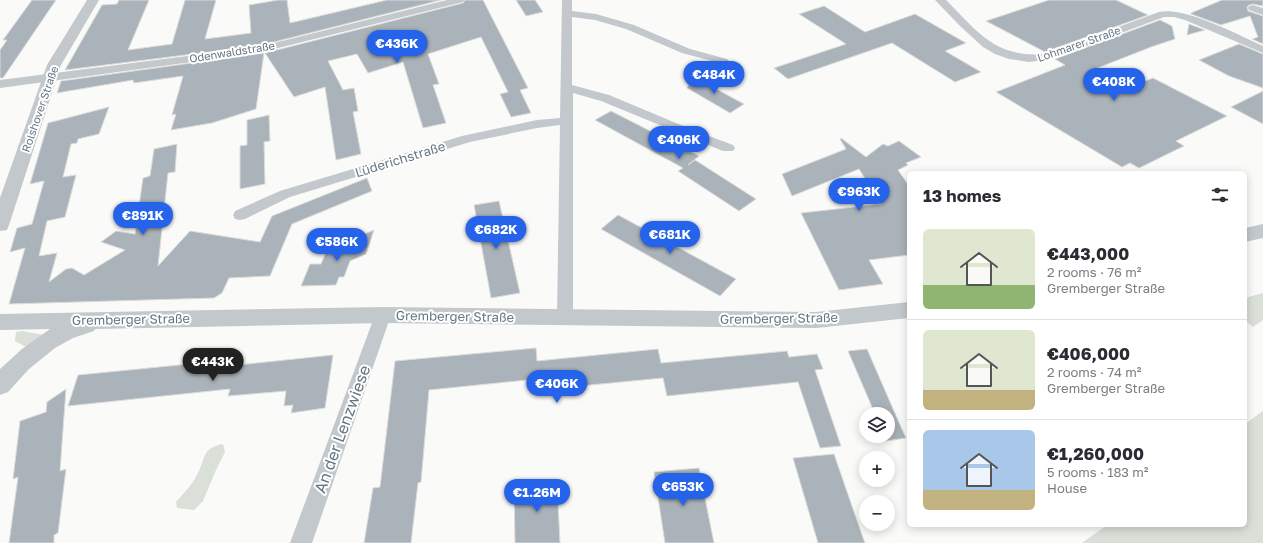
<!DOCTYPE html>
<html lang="en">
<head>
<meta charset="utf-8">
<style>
	:root { --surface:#fff; --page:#f2f2f3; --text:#2b2b33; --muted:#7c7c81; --line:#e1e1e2; --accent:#2563eb }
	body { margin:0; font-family:"Golos Text",sans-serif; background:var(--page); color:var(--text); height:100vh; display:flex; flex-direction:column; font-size:15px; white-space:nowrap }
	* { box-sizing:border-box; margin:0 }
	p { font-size:13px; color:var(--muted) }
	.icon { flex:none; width:22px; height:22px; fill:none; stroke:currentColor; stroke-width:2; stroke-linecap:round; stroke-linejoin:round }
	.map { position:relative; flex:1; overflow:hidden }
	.details { position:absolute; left:907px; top:171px; width:340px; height:356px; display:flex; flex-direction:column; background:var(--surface); border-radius:6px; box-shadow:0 2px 10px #0003 }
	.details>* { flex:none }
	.controls { position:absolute; left:859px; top:407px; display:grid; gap:8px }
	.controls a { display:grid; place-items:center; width:36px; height:36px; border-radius:50%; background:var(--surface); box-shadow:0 2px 10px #0003; font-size:20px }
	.price { position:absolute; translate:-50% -34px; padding:0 9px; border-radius:14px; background:var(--accent); color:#fff; font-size:13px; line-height:26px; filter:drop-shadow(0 1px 2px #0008) }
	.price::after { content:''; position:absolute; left:50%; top:24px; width:12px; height:9px; margin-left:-6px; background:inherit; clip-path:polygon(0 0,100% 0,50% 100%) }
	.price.on { background:#222; color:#fff }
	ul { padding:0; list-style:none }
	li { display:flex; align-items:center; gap:12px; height:100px; padding:0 16px }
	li+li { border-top:1px solid var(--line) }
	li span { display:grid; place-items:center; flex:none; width:112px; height:80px; border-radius:6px; color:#555 }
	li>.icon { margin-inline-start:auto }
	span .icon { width:48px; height:48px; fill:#fffc; stroke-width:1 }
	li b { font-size:17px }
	h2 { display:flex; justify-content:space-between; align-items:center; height:48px; padding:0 16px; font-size:17px }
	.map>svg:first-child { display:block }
	.green { fill:#dadfd7 }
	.building { fill:#aab3b9; stroke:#dcdcda }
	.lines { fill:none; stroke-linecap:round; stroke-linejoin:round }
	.minor { fill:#c3c8cc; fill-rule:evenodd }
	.tertiary { fill:#c3c8cc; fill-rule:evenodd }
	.labels { text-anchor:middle; stroke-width:4; stroke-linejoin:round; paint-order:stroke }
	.far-street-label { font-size:11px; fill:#657683; stroke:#fff }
	.street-label { font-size:13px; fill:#657683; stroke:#fff }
	.near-street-label { font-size:16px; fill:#657683; stroke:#fff }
</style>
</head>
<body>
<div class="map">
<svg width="1263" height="543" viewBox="0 0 1263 543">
	<rect width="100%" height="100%" fill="#fafaf8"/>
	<path class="green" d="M1263 293V320L1253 327 1245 320V298Z
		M22 331 44 335 28 348 15 341 16 332Z
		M1263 411V543H1082L1107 525H1245V424Z
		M223 444 225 452 216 470 203 501 194 510 177 508 176 502C183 494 192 485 197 475 206 459 201 448 223 444Z"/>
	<path class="building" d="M32 0H56L3 78H0V50L7 40H3Z
		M119 0H149L128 50 172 44 185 0H216L205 39 251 33 249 5 278 0H287L290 23 387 0H441L258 46 65 70 102 5 117 4Z
		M465 0H483L528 88 520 90 531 113 511 117 500 94 508 92 481 37 428 54 439 84 433 85 446 123 423 128 403 62 368 73 357 54 328 61 343 90 354 88 358 111 353 112 361 154 336 160 325 87 294 97 265 53 463 3Z
		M516 0H535L543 12 526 16Z
		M1049 0H1116L1148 15 1045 52 986 21Z
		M1222 0H1263V6L1253 4 1249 5 1247 7 1248 11 1263 16V44L1252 39 1258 37 1250 16 1221 25 1191 14V13Z
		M824 6 865 32 915 14 966 43 945 51 981 72 955 82 892 43 788 79 774 68 846 44 799 14Z
		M1160 20 1172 26 1175 39 1151 47 1095 69 1115 86 1122 90 1153 78 1227 116 1176 141 1184 146 1139 168 1130 163 1122 167 996 92 1065 65 1055 59Z
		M1189 24 1205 30 1187 35Z
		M1239 44 1263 54V88L1229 76 1199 60Z
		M264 53 256 109 212 123 171 130 176 114 172 115 183 76 134 83 133 80 57 93 61 81Z
		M693 76 731 97 744 104 730 113 687 88Z
		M1263 91V124L1231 107Z
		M109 107 99 134 78 139 77 143 71 144 63 177 76 175 65 217 47 221 39 256 57 253 49 282 66 269 72 268 84 275 125 250 101 242 116 231 135 234 143 178 150 176 154 149 177 144 175 172 168 173 158 266 190 231 260 242 272 216 367 178 372 191 292 224 270 276 229 278 222 293 214 298 9 304 25 248 10 252 17 228 32 224 44 181 30 184 48 123Z
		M611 111 699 156 688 165 695 160 756 199 739 211 678 171 683 168 595 120Z
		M269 115 270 141 264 142 265 184 240 189V146L247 145V120Z
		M841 138 866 157 883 144 888 146 899 141 921 157 906 163 908 165 898 170 909 186V255L869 260 883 284 839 290 801 213 881 204 859 169 792 196 782 174 846 149 840 139Z
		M499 201 520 293 491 298 474 205Z
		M618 215 657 236 736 279 720 296 601 229Z
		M374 230 366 254 350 261 344 277H339L336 285 301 286 310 264H321L327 250Z
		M536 348 537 361 658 349 661 363 787 351 789 357 817 354 823 369 815 370 841 446 820 448 798 382 667 396 663 378 538 390 537 379 429 390 421 482 418 483 411 543H364L373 488 380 487 395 361Z
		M867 349 897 418 906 438 886 441 884 436H888V414H875L848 351Z
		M333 355 325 408 291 413 293 405 284 406 286 391 228 396 230 389 68 406 78 375 230 360 229 363H238V365Z
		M66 389 60 471 66 469 58 533 54 535V543H9L18 477 13 479 20 421 46 412 47 402Z
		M834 454 861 532 865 543H818L793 458Z
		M699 468 714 543H665L654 472Z
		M557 481 560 543H515L514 485Z"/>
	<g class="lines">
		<path class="minor" d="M447 0H464L463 2 258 53 0 88V80L258 47Z
			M562 0H572V11L596 14 634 25 690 49 727 59 729 61 727 63 723 64 682 53 626 29 595 20 572 17V85L609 95 688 128 733 145 735 148 733 151H723L601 101 573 93V318L571 323 565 325 559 323 557 318 560 125 537 128 470 142 290 197 245 219 240 220 235 219 233 215 235 211 280 191 462 136 537 120 560 118Z
			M935 0H946C978 32 995 58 1045 54L1159 12C1184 6 1239 35 1263 46V53L1185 20 1174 17H1164L1051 59 1029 62 1009 59 995 54 983 47 960 26Z
			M1253 5 1263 8V15L1249 10 1248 8 1249 6Z
			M383 308 389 310 391 315 312 543H290L375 315 377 310Z"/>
		<path class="tertiary" d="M87 0H99L61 65 9 225 7 230 0 231V198L47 65Z
			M1263 224V238L1245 242V228Z
			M909 302V318L816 328 383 323 95 329 94 331 73 338 55 348 29 369 8 392 0 395V369L22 349 50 329 0 330V314L383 307 816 312Z"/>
	</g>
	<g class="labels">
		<g class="far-street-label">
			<text transform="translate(1079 44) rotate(-19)" y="4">Lohmarer Straße</text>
			<text transform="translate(232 52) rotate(-9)" y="4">Odenwaldstraße</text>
			<text transform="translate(40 109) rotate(-71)" y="4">Rolshover Straße</text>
		</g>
		<g class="street-label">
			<text transform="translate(400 159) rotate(-17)" y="5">Lüderichstraße</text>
			<text transform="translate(455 316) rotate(1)" y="5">Gremberger Straße</text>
			<text transform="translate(779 318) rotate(-1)" y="5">Gremberger Straße</text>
			<text transform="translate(131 319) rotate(-1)" y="5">Gremberger Straße</text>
		</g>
		<g class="near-street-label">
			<text transform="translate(342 429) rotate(-70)" y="6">An der Lenzwiese</text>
		</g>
	</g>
</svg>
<div class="controls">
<a><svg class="icon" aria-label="layers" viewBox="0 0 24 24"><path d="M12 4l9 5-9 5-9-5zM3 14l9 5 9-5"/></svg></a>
<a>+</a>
<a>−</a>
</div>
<b class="price" style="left:397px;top:64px">€436K</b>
<b class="price" style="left:714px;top:95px">€484K</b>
<b class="price" style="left:1114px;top:102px">€408K</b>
<b class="price" style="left:679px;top:160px">€406K</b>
<b class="price" style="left:859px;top:212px">€963K</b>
<b class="price" style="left:143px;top:236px">€891K</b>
<b class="price" style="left:496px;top:250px">€682K</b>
<b class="price" style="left:670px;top:255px">€681K</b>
<b class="price" style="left:337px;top:262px">€586K</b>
<b class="price on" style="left:213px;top:382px">€443K</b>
<b class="price" style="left:557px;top:404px">€406K</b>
<b class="price" style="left:683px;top:507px">€653K</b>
<b class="price" style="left:537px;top:513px">€1.26M</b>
<section class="details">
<h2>13 homes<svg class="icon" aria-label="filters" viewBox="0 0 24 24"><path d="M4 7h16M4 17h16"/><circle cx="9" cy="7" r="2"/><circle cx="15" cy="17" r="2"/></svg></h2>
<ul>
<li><span style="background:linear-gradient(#dfe7d0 70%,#8fb573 0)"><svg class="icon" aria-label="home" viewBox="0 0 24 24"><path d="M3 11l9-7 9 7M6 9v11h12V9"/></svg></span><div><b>€443,000</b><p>2 rooms · 76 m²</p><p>Gremberger Straße</p></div></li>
<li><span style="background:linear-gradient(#dfe7d0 75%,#c2b280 0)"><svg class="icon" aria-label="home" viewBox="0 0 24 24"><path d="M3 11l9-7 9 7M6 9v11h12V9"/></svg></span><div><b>€406,000</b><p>2 rooms · 74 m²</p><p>Gremberger Straße</p></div></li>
<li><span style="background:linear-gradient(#a9c7e8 75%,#c2b280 0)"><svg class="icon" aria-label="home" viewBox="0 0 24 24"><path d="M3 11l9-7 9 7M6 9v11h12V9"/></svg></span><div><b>€1,260,000</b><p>5 rooms · 183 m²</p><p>House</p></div></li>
</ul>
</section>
</div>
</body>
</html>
